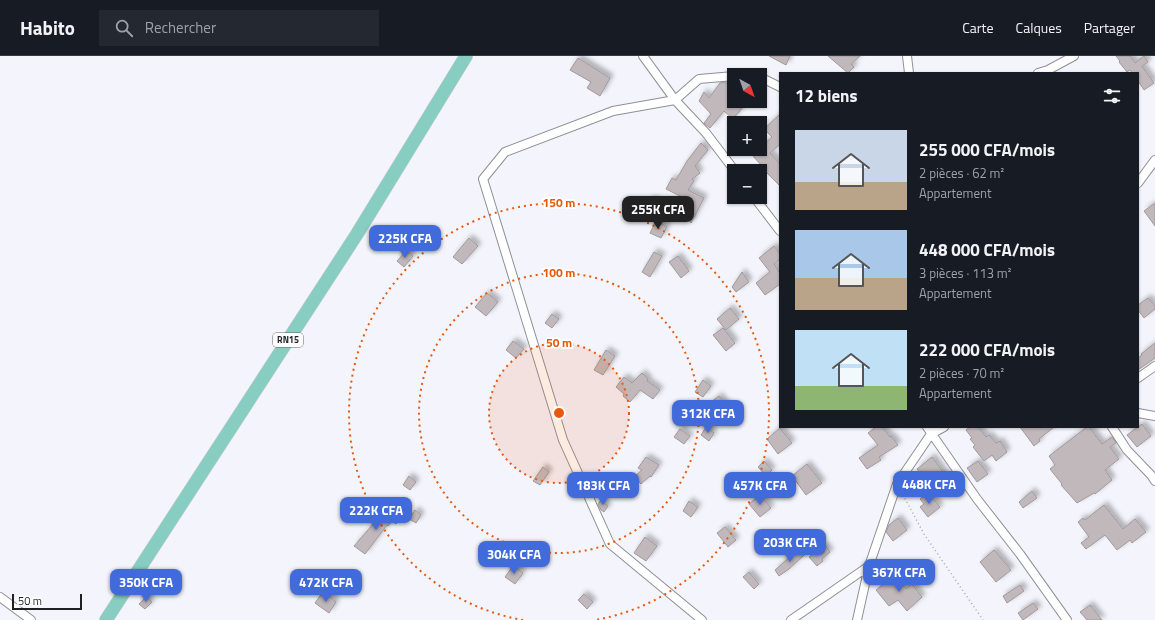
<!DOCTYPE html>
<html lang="fr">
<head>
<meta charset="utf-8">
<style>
	:root { --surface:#171b24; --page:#242831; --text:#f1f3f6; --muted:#9ea1a6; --line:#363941; --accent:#416adb }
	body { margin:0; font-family:"Titillium Web",sans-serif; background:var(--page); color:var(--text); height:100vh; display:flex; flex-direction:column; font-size:15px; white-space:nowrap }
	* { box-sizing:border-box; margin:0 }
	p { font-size:13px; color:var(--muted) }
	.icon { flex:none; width:22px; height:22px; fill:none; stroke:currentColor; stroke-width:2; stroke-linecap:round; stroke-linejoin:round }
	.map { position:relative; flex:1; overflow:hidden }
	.details { position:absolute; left:779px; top:16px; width:360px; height:356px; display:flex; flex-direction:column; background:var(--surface); border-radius:0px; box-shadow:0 1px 3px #0004 }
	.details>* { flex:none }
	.needle { width:26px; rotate:140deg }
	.buttons { position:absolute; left:727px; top:12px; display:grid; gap:8px }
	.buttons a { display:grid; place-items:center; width:40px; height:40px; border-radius:0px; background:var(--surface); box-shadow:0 1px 3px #0004; font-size:20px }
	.scale { position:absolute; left:12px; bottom:10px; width:70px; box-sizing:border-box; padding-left:4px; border:2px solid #1f2022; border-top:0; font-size:11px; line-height:14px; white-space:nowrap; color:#1f2022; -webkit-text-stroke:3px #fff; paint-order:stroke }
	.price { position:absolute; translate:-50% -34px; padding:0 9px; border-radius:8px; background:var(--accent); color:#fff; font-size:13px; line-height:26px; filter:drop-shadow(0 1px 2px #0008) }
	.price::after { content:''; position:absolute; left:50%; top:24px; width:12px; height:9px; margin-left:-6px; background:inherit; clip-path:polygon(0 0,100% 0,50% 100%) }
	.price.active { background:#222; color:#fff }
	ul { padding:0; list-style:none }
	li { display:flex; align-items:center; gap:12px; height:100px; padding:0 16px }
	li span { display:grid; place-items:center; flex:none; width:112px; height:80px; border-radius:0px; color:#555 }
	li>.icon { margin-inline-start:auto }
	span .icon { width:48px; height:48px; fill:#fffc; stroke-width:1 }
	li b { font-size:17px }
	h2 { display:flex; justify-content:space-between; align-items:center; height:48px; padding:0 16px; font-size:17px }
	header { display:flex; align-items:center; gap:24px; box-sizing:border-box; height:56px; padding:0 20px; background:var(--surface); border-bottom:1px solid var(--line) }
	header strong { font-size:19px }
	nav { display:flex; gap:22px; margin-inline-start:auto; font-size:14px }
	.search { width:280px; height:36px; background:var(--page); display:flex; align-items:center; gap:10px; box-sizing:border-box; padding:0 14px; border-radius:0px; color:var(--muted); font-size:15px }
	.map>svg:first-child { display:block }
	.building { fill:#c1b8bb; stroke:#a1999c; filter:url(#shadow) }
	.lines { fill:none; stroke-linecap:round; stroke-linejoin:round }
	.minor-casing { stroke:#8f8f96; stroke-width:10 }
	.primary-casing { stroke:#d2d2d3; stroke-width:14 }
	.path { stroke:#a8a8ae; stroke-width:1.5; stroke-dasharray:1 3; stroke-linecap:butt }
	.minor { stroke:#fff; stroke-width:8 }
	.primary { stroke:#88cdc1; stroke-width:13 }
	.ring { fill:none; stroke:#e8590c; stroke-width:2; stroke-dasharray:2 4 }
	.labels { text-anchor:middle; stroke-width:4; stroke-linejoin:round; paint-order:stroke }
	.shield { fill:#fff; stroke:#626364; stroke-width:1 }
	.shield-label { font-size:9px; font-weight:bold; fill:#1f2022 }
	.centre { fill:#e8590c; stroke:#fff; stroke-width:2 }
	.ring-label { font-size:12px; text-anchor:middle; font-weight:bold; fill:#e8590c; stroke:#fff; stroke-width:4; stroke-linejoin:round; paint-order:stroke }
</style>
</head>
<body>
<header>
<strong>Habito</strong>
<div class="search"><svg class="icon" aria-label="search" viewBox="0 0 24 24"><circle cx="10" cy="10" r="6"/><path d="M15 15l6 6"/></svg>Rechercher</div>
<nav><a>Carte</a><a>Calques</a><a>Partager</a></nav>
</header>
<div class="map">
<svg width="1155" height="564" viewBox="0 0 1155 564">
	<defs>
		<filter id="shadow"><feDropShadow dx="3.5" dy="-3.5" stdDeviation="2" flood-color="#0004"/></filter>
	</defs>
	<rect width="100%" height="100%" fill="#f4f4fc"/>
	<path class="building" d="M769 0H790L786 9Z
		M828 0H860L851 8 854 11 848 17Z
		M1116 0H1130L1135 7 1144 0 1148 6 1142 10 1154 27 1144 34 1138 25V17H1132L1130 14 1127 16 1119 6 1120 5Z
		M578 2 610 22 600 40 587 32 591 26 570 14Z
		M724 26 734 33V45H748L733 63 724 55 710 72 704 67 711 58 699 45 704 36 709 42 720 27Z
		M780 58V90L779 89 770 97 780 108V130L761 111 762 110 752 99 772 81 764 73Z
		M701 87 708 94 695 110 700 117 692 123 694 125 688 134 704 142 691 167 675 145 680 140 666 133 672 122 676 124 687 105Z
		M651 143 660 147 655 157 646 153Z
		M1155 147V170L1144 155Z
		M656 165 667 171 661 182 650 177Z
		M469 182 478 190 462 208 453 201Z
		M774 190 780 198V203L774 208 780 217V228L765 239 756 227 770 216 759 202Z
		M406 195 413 200 404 211 397 205Z
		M654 196 662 200 650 221 642 216Z
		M678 200 689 215 681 222 669 206Z
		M742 216 749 226 736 236 732 231Z
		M487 237 498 246 486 260 475 251Z
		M1148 242 1155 250V253L1144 262 1138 254V249Z
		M730 252 739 263 726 274 717 263Z
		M552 258 559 263 552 272 545 267Z
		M723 272 735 287 726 295 713 279Z
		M513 285 524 293 516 302 506 294Z
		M1155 287V302L1138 314V302L1142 299 1141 298Z
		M606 294 615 300 603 319 594 314Z
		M642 317 648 323 647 325 660 334 653 343 640 334 630 346 623 340 624 338 616 331 624 321 632 327Z
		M703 324 711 330 703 341 695 336Z
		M719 340 729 352 720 360 710 347Z
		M1142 368 1151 380 1137 391 1127 379Z
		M706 371 714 377 709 385 701 379Z
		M876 371H882L890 381 891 380 898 389 879 401 881 404 867 413 859 402 878 389 868 377Z
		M970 371H978L986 381 989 379 996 387 1000 385 1007 396 996 405 992 399 984 405 973 391 975 389 970 383 972 382 966 374Z
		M1020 371H1054L1039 383 1040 385 1034 390Z
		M1087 371H1089L1102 388 1112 381 1116 387 1110 391 1119 403 1105 414 1112 424 1095 438 1094 437 1077 447 1061 429 1062 428 1050 413 1055 409 1049 400Z
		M780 372 792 387 778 398 767 383Z
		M680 373 690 380 684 388 674 381Z
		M646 401 659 409 651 421 650 420 641 428 634 421 642 414 638 412Z
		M932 401 947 421 933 430 925 418 922 420 917 413Z
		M764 405 772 414 766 420 758 411Z
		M978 405 988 418 977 426 967 412Z
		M807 408 822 427 806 439 792 420Z
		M543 411 549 416 540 429 533 425Z
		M409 420 416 426 410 434 403 429Z
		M1032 435 1037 442 1023 452 1019 446Z
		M928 437 940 451 928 461 920 451 924 448 920 443Z
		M760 439 771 452 760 461 749 448Z
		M601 444 608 450 604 456 601 454 598 448Z
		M689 445 698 451 691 461 683 455Z
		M1104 449 1123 473 1135 463 1146 476 1132 487 1130 484 1117 494 1105 479 1086 493 1081 487 1089 481 1078 466 1083 462 1085 464Z
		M390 452 401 461 396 468 392 465 388 470 387 469 365 498 354 490 374 467 377 470Z
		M415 454 421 459 416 467 409 463Z
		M898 462 907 474 893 485 886 476 889 469Z
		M725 471 736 484 728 491 717 477Z
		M645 481 657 490 646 505 634 497Z
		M825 489 830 496 822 503 823 505 817 510 809 501Z
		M799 493 804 499 789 513 779 520 775 514Z
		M994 494 1011 514 996 526 980 506Z
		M513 510 523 517 515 528 505 521Z
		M749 516 759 528 754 533 743 521Z
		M895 519 906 533 912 528 922 541 907 555 898 544 889 550 876 534Z
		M1020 529 1024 535 1007 547 1003 540Z
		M323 536 336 546 329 557 315 547Z
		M584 538 593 546 587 553 578 544Z
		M146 541 152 546 145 553 139 548Z
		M1033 547 1038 553 1023 564 1018 557Z
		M1090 549 1102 564H1087L1080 556Z"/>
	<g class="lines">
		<defs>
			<path id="minor" d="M643 0 675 44 706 77 735 115
				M907 0 909 17
				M1038 17 1048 14 1074 0
				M740 19 754 18 756 19
				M760 21 780 31
				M1138 127 1155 104
				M754 141 780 175
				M1138 322 1155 310
				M1138 357 1155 360
				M927 371 977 443 1020 498 1067 564
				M1112 371 1127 394 1151 419 1155 425
				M931 378 944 371
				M0 541 31 564
				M702 564 610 488 563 384 483 123 505 96 613 55 675 44 699 23 734 20
				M791 564 869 510
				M857 564 869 510 897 428 931 378V374"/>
			<path id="primary" d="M106 564 357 178 466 0"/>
		</defs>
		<use href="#minor" class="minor-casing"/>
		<use href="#primary" class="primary-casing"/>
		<path class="path" d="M903 439 924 478 983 564"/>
		<use href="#minor" class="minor"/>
		<use href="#primary" class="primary"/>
	</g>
	<circle cx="559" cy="357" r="70" fill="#e8590c" fill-opacity=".12"/>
	<g class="ring">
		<circle cx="559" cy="357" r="70"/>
		<circle cx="559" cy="357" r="140"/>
		<path d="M523 564A210 210 0 1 1 595 564"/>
	</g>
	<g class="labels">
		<rect class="shield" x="273" y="277" width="30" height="14" rx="3"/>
		<g class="shield-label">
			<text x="288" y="287">RN15</text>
		</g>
	</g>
	<circle cx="559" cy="357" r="6" class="centre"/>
	<g class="ring-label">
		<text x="559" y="151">150 m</text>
		<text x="559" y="221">100 m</text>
		<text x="559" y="291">50 m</text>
	</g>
</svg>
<div class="buttons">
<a><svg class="needle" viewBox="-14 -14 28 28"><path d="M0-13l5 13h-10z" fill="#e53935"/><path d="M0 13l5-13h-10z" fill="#9ea1a6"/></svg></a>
<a>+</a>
<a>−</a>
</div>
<div class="scale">50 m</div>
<b class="price active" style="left:658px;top:174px">255K CFA</b>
<b class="price" style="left:405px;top:203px">225K CFA</b>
<b class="price" style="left:708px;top:378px">312K CFA</b>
<b class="price" style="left:929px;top:449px">448K CFA</b>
<b class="price" style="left:603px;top:450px">183K CFA</b>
<b class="price" style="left:760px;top:450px">457K CFA</b>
<b class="price" style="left:376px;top:475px">222K CFA</b>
<b class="price" style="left:790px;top:507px">203K CFA</b>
<b class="price" style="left:514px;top:519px">304K CFA</b>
<b class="price" style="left:899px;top:537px">367K CFA</b>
<b class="price" style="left:146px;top:547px">350K CFA</b>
<b class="price" style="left:326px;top:547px">472K CFA</b>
<section class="details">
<h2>12 biens<svg class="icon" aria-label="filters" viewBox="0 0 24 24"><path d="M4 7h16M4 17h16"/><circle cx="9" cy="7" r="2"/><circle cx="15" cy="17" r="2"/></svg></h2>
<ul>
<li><span style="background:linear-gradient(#c9d6e8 65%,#b9a48a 0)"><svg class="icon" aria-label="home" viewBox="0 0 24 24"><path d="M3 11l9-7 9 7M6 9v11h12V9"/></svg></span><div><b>255 000 CFA/mois</b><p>2 pièces · 62 m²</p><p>Appartement</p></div></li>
<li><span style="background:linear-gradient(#a9c7e8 60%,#b9a48a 0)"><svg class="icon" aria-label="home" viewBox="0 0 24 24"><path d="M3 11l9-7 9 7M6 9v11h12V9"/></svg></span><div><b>448 000 CFA/mois</b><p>3 pièces · 113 m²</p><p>Appartement</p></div></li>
<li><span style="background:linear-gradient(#bfe0f5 70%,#8fb573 0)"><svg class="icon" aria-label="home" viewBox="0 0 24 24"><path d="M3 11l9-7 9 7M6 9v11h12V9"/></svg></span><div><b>222 000 CFA/mois</b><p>2 pièces · 70 m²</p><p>Appartement</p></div></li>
</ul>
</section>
</div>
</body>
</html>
